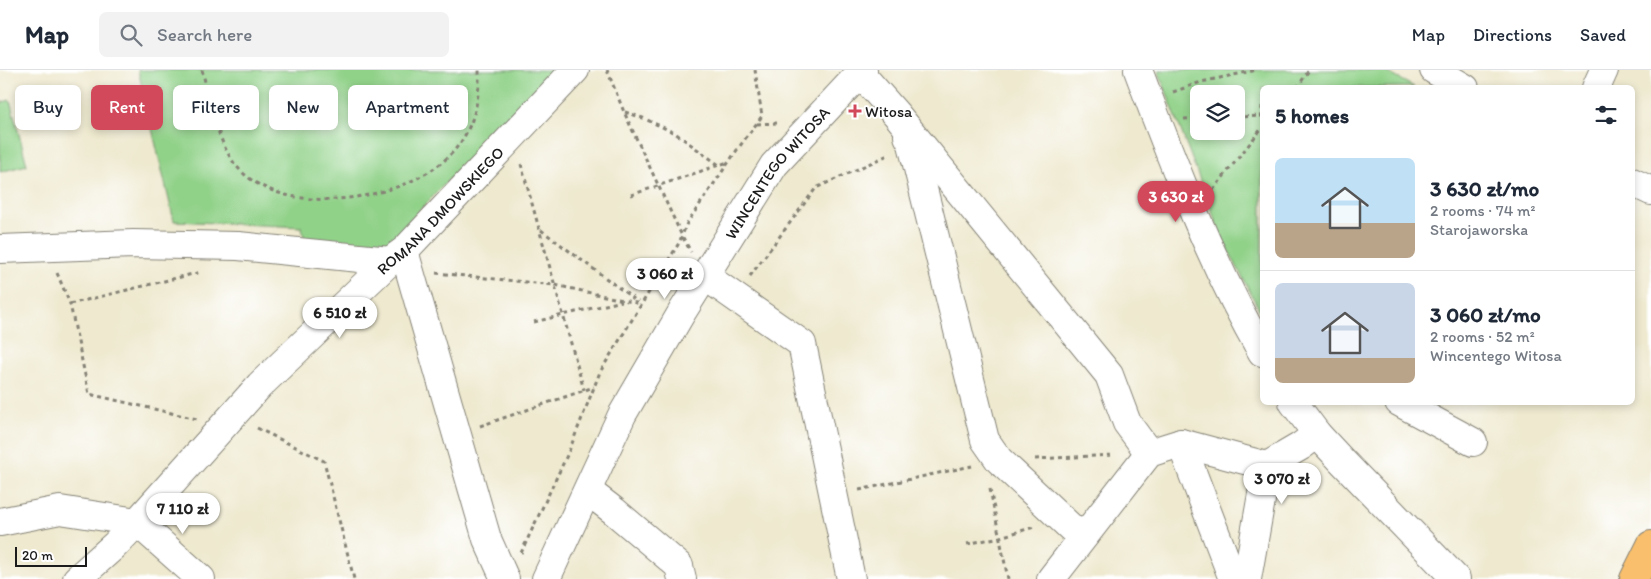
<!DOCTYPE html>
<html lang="en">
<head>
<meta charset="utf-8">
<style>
	:root { --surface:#fff; --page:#f2f2f3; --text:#1f2937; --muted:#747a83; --line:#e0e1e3; --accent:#d1495b }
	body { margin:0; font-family:Itim,sans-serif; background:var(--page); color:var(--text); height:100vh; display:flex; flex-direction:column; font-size:19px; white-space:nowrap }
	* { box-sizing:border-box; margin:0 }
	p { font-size:16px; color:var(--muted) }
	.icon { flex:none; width:28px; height:28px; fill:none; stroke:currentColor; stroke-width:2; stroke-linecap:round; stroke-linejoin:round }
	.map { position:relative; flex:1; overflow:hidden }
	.panel { position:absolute; left:1260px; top:15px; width:375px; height:320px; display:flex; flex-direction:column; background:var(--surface); border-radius:8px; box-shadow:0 2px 8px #0003 }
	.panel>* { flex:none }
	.guide { position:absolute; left:15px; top:15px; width:475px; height:45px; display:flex; gap:10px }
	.controls { position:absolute; left:1190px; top:15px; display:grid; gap:10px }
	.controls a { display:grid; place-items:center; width:55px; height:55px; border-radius:8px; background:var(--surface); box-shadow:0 2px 8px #0003; font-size:25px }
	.scale { position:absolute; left:15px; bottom:12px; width:72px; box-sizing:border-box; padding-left:5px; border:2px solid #1c1c1c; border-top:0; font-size:14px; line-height:18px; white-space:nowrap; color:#1c1c1c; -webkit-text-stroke:4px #fff; paint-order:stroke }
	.price { position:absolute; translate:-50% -42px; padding:0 11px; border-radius:18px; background:#fff; color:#222; font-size:16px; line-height:32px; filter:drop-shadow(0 1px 2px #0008) }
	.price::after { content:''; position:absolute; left:50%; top:30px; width:15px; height:11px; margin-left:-8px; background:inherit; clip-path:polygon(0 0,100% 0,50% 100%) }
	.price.on { background:var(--accent); color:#fff }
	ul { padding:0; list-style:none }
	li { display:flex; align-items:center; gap:15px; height:125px; padding:0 15px }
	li+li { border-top:1px solid var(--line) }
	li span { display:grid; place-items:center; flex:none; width:140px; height:100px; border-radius:8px; color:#555 }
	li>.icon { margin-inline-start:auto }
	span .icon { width:60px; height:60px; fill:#fffc; stroke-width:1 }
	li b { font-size:21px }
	h2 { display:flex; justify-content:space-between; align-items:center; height:60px; padding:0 15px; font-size:21px }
	.chip { padding:0 18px; border-radius:8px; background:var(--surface); box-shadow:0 2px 8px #0003; font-size:18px; line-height:45px }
	.chip.on { background:var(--accent); color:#fff }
	header { display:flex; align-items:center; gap:30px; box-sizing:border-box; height:70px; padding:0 25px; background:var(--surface); border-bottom:1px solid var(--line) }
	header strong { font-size:24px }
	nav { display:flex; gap:28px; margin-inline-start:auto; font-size:18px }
	.search { width:350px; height:45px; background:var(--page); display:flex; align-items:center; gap:12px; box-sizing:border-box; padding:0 18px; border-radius:8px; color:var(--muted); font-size:19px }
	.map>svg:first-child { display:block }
	.green { fill:#91d289; stroke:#567752; fill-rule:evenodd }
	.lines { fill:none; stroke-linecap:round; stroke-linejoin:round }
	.minor-casing { stroke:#858276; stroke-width:30 }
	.major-casing { stroke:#858276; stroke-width:30 }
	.path { stroke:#858276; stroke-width:3; stroke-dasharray:4 4; stroke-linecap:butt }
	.minor { stroke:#fff; stroke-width:28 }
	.major { stroke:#f9bf6c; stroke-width:28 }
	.poi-dot { fill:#d1495b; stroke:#fff; stroke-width:2 }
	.labels { text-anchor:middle; stroke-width:4; stroke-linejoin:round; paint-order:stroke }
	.poi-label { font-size:16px; fill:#1c1c1c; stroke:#fff; text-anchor:start }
	.street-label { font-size:16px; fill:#1c1c1c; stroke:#fff }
</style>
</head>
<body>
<header>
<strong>Map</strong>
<div class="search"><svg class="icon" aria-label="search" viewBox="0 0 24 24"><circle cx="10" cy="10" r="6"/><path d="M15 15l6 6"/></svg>Search here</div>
<nav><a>Map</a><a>Directions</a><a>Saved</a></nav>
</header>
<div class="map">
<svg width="1651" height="509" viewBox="0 0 1651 509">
	<rect width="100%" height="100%" fill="#fff"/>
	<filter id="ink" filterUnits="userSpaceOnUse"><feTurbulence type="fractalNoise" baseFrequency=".02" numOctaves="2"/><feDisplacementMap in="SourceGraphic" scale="10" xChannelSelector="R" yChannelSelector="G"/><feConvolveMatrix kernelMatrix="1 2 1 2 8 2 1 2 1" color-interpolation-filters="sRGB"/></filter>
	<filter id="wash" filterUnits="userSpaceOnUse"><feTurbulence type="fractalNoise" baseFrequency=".0096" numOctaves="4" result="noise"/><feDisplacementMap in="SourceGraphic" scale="20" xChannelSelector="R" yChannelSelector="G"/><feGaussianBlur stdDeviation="1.12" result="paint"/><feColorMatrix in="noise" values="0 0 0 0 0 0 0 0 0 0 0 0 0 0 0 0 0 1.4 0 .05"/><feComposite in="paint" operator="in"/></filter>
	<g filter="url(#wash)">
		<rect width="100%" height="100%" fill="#eee9cf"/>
		<path class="green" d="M138 0H553L382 180 305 174 302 157 174 151Z
			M1158 0H1383L1414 17 1262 18V245L1222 168ZM1199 24H1236V61H1199Z
			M10 30 27 95 0 102V33Z"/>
	</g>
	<g filter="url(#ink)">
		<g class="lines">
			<defs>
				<g id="minor">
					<path d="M1138 0C1174 96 1211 193 1262 282"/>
					<path d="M1434 0 1465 18"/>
					<path d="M860 3 897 45 1109 305 1127 353 1149 383"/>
					<path d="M1596 18 1604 0"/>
					<path d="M908 66 912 74 985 370 999 390 1082 468"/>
					<path d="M1632 112 1651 121"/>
					<path d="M0 179 133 174 238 176 390 191"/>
					<path d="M404 181 487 469 505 509"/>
					<path d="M705 206 802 274 851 509"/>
					<path d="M1293 332 1317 364 1343 392 1456 509"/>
					<path d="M1399 332 1473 372"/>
					<path d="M1181 373 1233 509"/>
					<path d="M588 421 614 441 679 496 682 509"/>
					<path d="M0 452 60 440 137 452 201 509"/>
					<path id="s1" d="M77 509 115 475 137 452 260 315 390 191 404 181 575 0"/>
					<path id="s2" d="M546 509 622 345 682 242 774 95 863 0"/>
					<path d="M1051 509 1149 383 1181 373 1267 396"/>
					<path d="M1247 509 1267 396 1301 376 1317 364"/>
				</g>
				<path id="major" d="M1634 509 1651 475"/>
			</defs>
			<use href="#minor" class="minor-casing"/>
			<use href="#major" class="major-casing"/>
			<path class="path" d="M202 0C211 33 217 77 241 101 289 150 408 130 451 84 473 61 480 31 479 0
				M607 0 624 42 682 166 691 182
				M1297 18 1309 0
				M1173 22 1201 12 1257 0
				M1262 36V41
				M625 42 643 48 675 63 719 95
				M1236 47 1262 46
				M1184 49 1199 48
				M757 54 778 53
				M521 94 584 320
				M1213 120 1262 58
				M631 125 728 92
				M541 160 638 232
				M57 203 70 234 89 324 197 349
				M436 203 555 215 641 234
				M750 206 816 118 888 85
				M70 234 201 202
				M534 252 622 231
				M480 356 594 317
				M257 358 324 391 354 509
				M1035 389 1114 385
				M990 419 1008 509
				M859 420 972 396
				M967 474 1000 467 1034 457
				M521 483 569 381 600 302 679 173 687 153 737 80 762 46 755 0"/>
			<use href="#minor" class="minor"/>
			<use href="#major" class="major"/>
		</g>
	</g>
	<path class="poi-dot" d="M852.5 33.5h5v5h5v5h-5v5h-5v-5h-5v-5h5z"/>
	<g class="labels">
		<g class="poi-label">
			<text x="865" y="47">Witosa</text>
		</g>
		<g class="street-label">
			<text dy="6" stroke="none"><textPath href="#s2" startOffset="469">WINCENTEGO WITOSA</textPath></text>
			<text dy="6" stroke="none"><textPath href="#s1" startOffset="518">ROMANA DMOWSKIEGO</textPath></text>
		</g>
	</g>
</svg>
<div class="controls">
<a><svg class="icon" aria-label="layers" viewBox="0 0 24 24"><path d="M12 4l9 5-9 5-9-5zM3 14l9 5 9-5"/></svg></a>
</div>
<div class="scale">20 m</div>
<b class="price on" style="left:1176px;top:153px">3 630 zł</b>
<b class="price" style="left:665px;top:230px">3 060 zł</b>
<b class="price" style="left:340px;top:269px">6 510 zł</b>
<b class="price" style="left:1282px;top:435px">3 070 zł</b>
<b class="price" style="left:183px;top:465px">7 110 zł</b>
<div class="guide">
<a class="chip">Buy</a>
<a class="chip on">Rent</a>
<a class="chip">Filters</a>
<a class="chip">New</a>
<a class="chip">Apartment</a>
</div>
<section class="panel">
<h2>5 homes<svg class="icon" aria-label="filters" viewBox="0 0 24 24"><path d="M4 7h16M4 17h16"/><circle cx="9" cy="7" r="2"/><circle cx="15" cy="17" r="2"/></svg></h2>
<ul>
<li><span style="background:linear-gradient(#bfe0f5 65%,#b9a48a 0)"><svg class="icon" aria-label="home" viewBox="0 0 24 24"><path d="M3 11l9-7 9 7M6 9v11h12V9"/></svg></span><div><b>3 630 zł/mo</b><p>2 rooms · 74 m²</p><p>Starojaworska</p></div></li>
<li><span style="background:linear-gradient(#c9d6e8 75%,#b9a48a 0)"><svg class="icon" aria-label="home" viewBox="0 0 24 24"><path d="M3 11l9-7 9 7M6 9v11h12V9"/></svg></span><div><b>3 060 zł/mo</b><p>2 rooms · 52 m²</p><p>Wincentego Witosa</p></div></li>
</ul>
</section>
</div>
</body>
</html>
